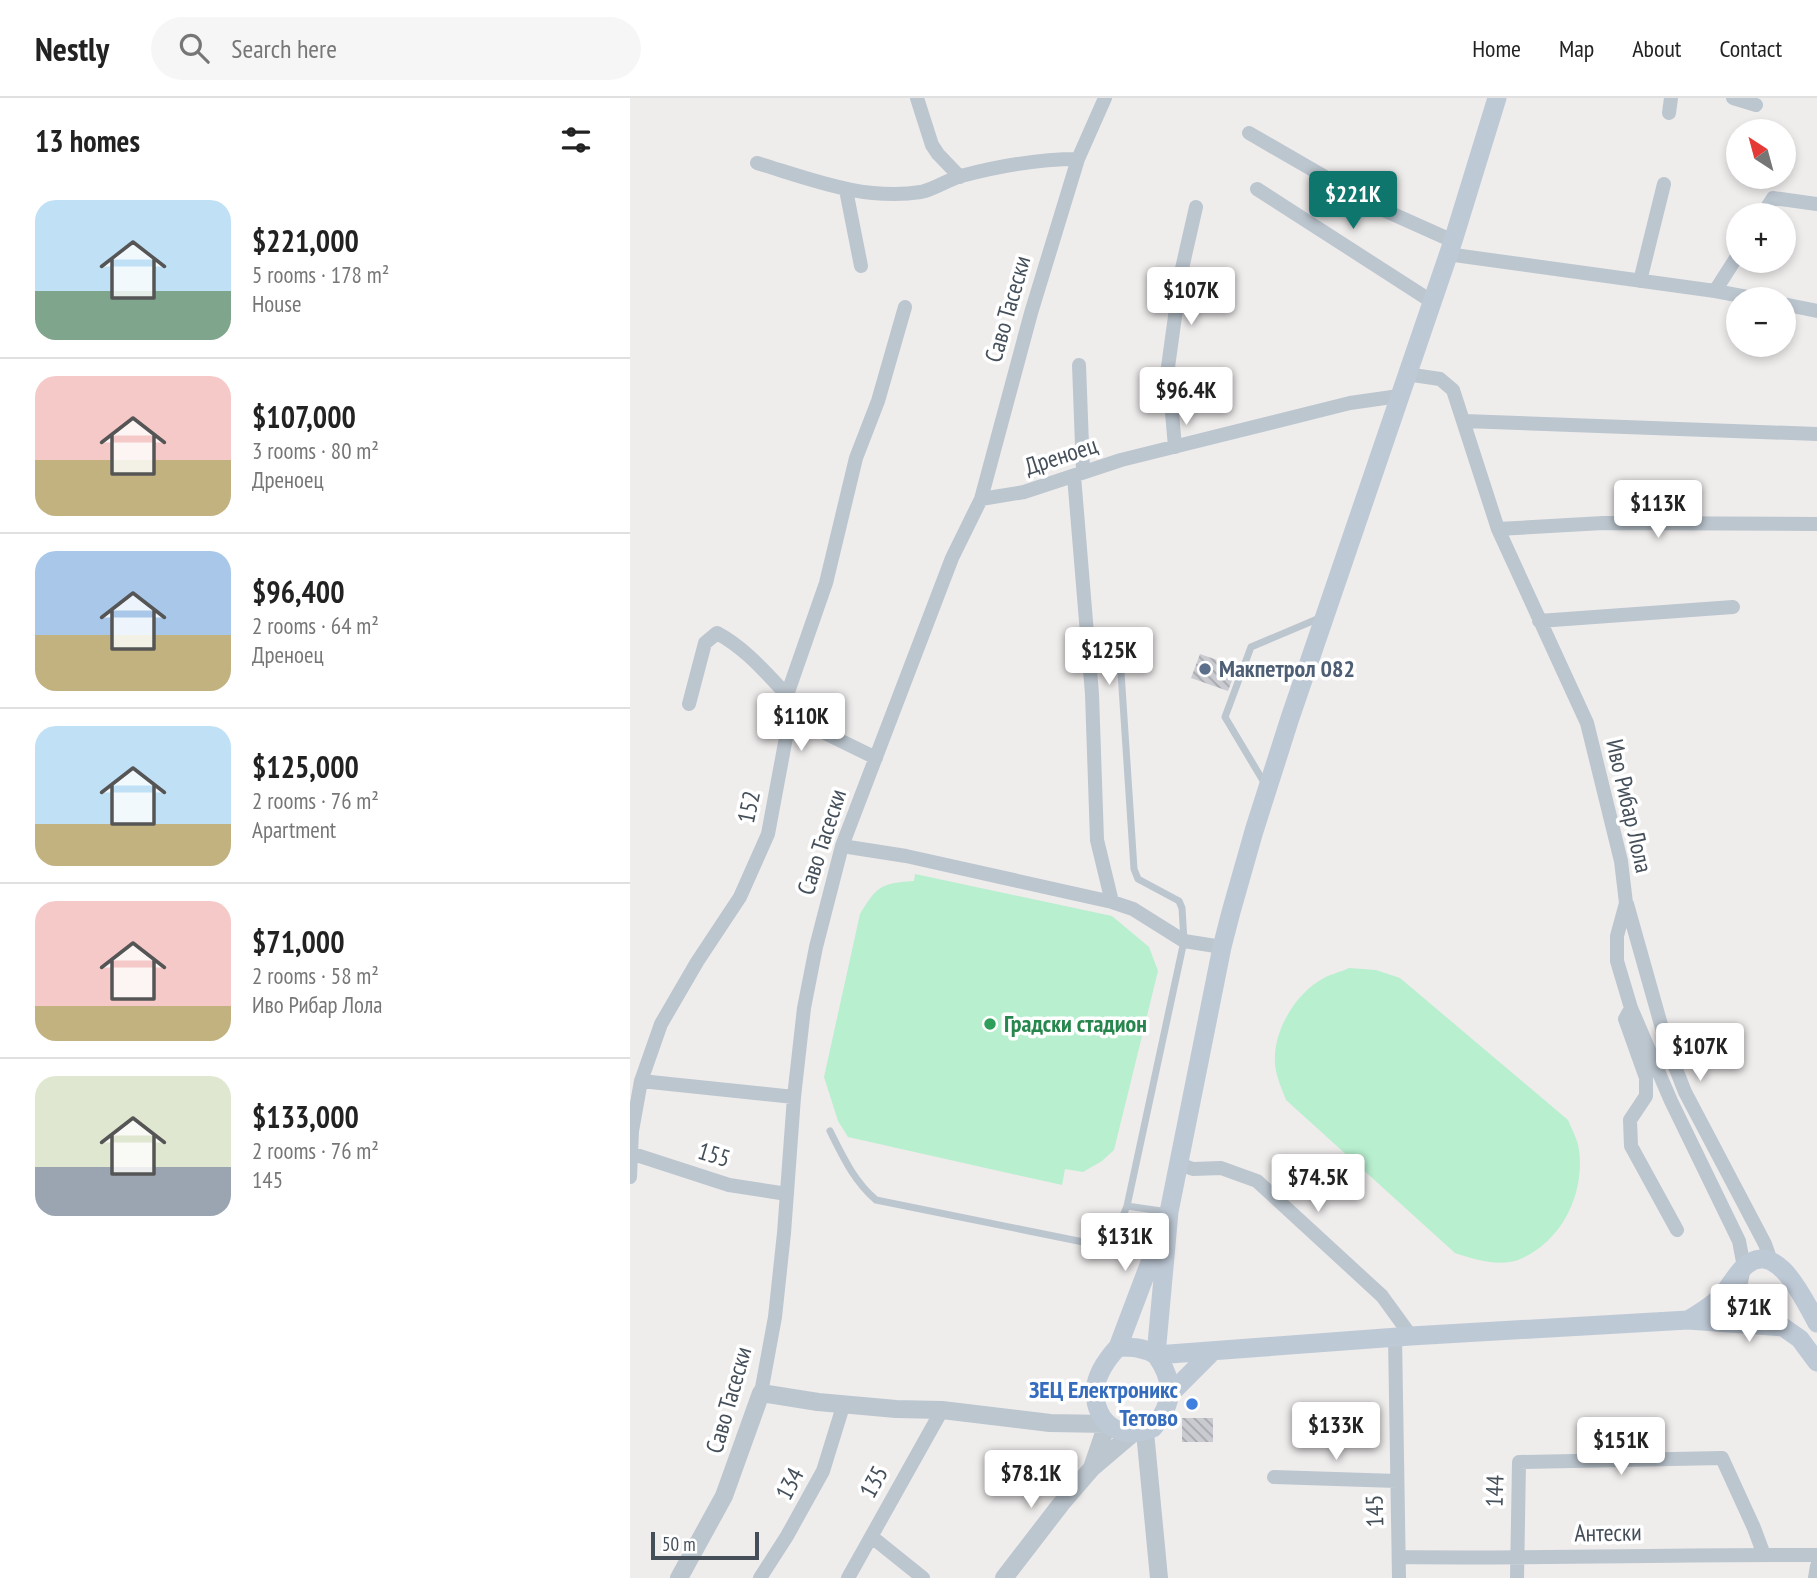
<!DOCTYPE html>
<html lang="en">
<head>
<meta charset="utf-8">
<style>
	:root { --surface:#fff; --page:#f6f6f6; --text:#222; --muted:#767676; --line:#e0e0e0; --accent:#0f766e }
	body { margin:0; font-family:"PT Sans Narrow",sans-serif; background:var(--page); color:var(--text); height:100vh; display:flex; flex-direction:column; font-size:26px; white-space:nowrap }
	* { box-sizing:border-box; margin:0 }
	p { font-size:23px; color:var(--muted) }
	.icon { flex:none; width:38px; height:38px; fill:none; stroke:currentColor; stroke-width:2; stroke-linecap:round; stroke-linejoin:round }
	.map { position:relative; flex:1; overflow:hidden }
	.drawer { display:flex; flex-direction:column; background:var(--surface); width:630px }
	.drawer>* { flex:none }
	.needle { width:46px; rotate:324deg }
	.fabs { position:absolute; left:1096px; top:21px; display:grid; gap:14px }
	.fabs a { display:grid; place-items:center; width:70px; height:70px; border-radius:50%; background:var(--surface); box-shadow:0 4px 10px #0003; font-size:35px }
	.scale { position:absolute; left:21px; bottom:18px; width:108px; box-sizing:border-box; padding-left:7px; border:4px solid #444f5a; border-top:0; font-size:19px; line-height:24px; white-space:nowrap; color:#444f5a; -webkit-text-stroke:5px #fff; paint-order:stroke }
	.price { position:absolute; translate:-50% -60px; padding:0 16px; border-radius:7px; background:#fff; color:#222; font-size:23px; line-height:46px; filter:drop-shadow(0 2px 4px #0008) }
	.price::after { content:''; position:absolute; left:50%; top:42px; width:21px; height:16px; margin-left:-10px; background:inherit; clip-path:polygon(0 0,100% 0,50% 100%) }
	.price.current { background:var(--accent); color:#fff }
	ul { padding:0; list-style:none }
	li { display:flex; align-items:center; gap:21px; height:175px; padding:0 35px }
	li+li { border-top:2px solid var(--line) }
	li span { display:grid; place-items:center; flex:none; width:196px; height:140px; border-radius:21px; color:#555 }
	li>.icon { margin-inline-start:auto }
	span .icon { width:84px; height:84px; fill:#fffc; stroke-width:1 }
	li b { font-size:30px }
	h2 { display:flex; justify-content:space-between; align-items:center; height:84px; padding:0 35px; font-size:30px }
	header { display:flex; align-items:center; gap:42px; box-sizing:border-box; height:98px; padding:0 35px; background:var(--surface); border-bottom:2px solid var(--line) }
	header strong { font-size:33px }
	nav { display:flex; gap:38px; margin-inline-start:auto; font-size:24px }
	.search { width:490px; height:63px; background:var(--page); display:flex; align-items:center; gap:18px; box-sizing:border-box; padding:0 24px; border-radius:38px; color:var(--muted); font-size:26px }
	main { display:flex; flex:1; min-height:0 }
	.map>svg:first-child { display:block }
	.garden { fill:#b8efcf }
	.building { fill:url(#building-back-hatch) }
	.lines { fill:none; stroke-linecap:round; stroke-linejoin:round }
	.service { stroke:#bcc6cf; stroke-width:7 }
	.minor { stroke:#bcc6cf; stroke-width:14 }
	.tertiary { stroke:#bcc6cf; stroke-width:18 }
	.secondary { stroke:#bec9d6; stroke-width:19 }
	.service-dot { fill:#5c6f8a; stroke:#fff; stroke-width:2.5 }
	.leisure-dot { fill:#2e9e5b; stroke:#fff; stroke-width:2.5 }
	.shop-dot { fill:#3f7fe0; stroke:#fff; stroke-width:2.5 }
	.labels { text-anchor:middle; stroke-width:7; stroke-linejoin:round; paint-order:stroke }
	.street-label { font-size:24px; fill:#444f5a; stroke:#fff }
	.service-label { font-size:24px; font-weight:bold; fill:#4e5e75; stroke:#fff; text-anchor:start }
	.leisure-label { font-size:24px; font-weight:bold; fill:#27864d; stroke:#fff; text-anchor:start }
	.shop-label { font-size:24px; font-weight:bold; fill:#366cbe; stroke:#fff; text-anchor:end }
</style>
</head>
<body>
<header>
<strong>Nestly</strong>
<div class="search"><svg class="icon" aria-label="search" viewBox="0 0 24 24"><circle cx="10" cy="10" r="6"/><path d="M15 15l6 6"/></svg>Search here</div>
<nav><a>Home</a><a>Map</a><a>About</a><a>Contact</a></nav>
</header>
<main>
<section class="drawer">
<h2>13 homes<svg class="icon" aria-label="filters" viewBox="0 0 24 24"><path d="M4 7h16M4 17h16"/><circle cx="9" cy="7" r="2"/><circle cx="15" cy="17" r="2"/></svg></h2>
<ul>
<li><span style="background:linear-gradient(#bfe0f5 65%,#7fa58c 0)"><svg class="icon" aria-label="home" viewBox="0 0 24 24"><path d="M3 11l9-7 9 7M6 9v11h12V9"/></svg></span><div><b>$221,000</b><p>5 rooms · 178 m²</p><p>House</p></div></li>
<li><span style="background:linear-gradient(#f6c9c9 60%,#c2b280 0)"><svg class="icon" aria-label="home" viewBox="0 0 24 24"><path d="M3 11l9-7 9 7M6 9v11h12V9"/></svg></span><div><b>$107,000</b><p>3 rooms · 80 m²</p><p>Дреноец</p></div></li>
<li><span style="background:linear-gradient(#a9c7e8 60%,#c2b280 0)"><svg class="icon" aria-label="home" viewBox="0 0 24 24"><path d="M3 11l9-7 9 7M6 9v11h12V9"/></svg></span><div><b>$96,400</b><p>2 rooms · 64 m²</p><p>Дреноец</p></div></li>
<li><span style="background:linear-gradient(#bfe0f5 70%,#c2b280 0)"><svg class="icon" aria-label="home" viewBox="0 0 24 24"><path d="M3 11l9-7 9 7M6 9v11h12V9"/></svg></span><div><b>$125,000</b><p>2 rooms · 76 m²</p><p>Apartment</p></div></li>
<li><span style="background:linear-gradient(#f6c9c9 75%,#c2b280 0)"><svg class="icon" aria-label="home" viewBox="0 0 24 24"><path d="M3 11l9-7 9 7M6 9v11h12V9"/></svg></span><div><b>$71,000</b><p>2 rooms · 58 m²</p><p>Иво Рибар Лола</p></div></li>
<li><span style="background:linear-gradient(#dfe7d0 65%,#9aa5b1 0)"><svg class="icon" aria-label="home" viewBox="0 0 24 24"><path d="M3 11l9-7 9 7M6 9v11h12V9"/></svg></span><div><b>$133,000</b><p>2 rooms · 76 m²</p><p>145</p></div></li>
</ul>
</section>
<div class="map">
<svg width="1187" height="1480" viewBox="0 0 1187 1480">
	<defs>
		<pattern id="building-back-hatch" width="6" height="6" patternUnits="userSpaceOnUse" patternTransform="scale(1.75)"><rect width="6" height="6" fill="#c9cbd1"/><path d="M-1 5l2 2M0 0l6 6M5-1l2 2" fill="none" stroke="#a5a7ad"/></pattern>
	</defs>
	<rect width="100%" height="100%" fill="#efecec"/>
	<path class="garden" d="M285 776 482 818 519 849 528 873 484 1052 472 1063 453 1074 435 1071 432 1087 218 1039 208 1023 194 979 230 816C247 788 251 785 284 783Z
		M719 870 746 872 770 880 938 1022C942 1032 948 1042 949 1052 955 1097 931 1145 888 1162 868 1169 843 1161 825 1155L656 1002C653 994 649 985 647 977 637 942 663 896 694 880 701 876 711 874 719 870Z"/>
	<path class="building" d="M570 556 607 569 598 593 561 580Z
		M552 1320H583V1344H552Z"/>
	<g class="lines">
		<path class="service" d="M635 686 595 619 621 549 692 519
			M200 1033C213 1059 224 1083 246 1102L463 1146 490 1125 497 1108 554 843 552 810 549 803 508 781 504 771 490 559
			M497 1108 538 1114"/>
		<path class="minor" d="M287 0 302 47 308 56 330 79
			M1103 0 1126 7
			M1039 15 1041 0
			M619 35 747 109 823 143
			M127 65C180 81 234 103 291 94 305 91 317 82 331 78 369 68 410 61 448 61
			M627 91 801 203
			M216 92 231 168
			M1132 117 1143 100 1187 106
			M817 156 1085 193 1128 201
			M1010 183 1034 86
			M1085 193 1108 157
			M1153 206 1187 213
			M449 267 453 374
			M776 276 810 281 823 292 868 431 957 625 991 763 996 805 987 838V863L1001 910 1041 1003 1109 1143 1114 1169 1108 1200 1116 1225
			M834 323 1187 336
			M545 349 538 269 551 175 566 109
			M444 378 462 596 467 742 482 804
			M351 401 394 394 491 362 720 305 769 298
			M868 431 973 425 1187 426
			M909 523 1103 509
			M59 606 75 545 87 535C115 550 135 574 157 597
			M160 618 246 660
			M212 748 276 758 482 804 503 811 554 843 592 849
			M997 806 1037 948 1055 994 1135 1146 1141 1163
			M1001 910 995 921 1016 980V998L1000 1022 1001 1048 1047 1132
			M11 983 164 999
			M0 1055 99 1087 157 1096
			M549 1066 563 1071 591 1070 627 1083 752 1198 781 1238
			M0 1079 2 1033 11 983 31 926 67 864 110 799 138 736 160 618 157 597 196 485 226 360 248 303 275 209
			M765 1239 769 1480
			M131 1295 145 1219 154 1135 164 999 174 910 186 849 212 748 322 460 351 401 401 215 448 61 475 0
			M644 1379 767 1383
			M242 1439 293 1480
			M769 1459C909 1461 1048 1456 1187 1457
			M130 1480 157 1438 193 1373 214 1305
			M218 1480 312 1312
			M887 1480 889 1364 1092 1360 1124 1430 1134 1457
			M1185 1480 1187 1468"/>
		<path class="tertiary" d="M515 1334 529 1480
			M49 1480 94 1398 131 1295 188 1304 266 1311 312 1312 420 1325 477 1326 462 1370
			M374 1480 431 1406 462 1370 502 1336"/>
		<path class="secondary" d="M867 0 823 143 660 620 624 733 601 814 592 849 539 1114 526 1257C545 1284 544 1305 523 1330 493 1344 465 1327 465 1293 466 1276 477 1261 488 1249 502 1249 513 1249 526 1257L781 1238 1058 1222 1153 1229 1170 1241 1187 1264
			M1058 1222C1071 1214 1084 1207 1093 1196 1100 1188 1105 1178 1113 1170 1146 1137 1175 1204 1187 1225
			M488 1249 530 1138
			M540 1296 583 1253"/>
	</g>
	<circle class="service-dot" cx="575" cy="571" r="7"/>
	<circle class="leisure-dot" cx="360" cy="926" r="7"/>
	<circle class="shop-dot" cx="562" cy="1306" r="7"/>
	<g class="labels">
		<g class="street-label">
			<text transform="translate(378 211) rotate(-74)" y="8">Саво Тасески</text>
			<text transform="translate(431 358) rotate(-18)" y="8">Дреноец</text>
			<text transform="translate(999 708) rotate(77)" y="8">Иво Рибар Лола</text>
			<text transform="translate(119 709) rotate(-78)" y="8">152</text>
			<text transform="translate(192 744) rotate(-72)" y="8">Саво Тасески</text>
			<text transform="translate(84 1057) rotate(17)" y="8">155</text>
			<text transform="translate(99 1302) rotate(-74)" y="8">Саво Тасески</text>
			<text transform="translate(244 1384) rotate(-61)" y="8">135</text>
			<text transform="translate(160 1386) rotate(-62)" y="8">134</text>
			<text transform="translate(865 1393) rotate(-88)" y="8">144</text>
			<text transform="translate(745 1413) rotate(-92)" y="8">145</text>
			<text transform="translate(978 1435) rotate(-1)" y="8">Антески</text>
		</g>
		<g class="service-label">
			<text x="589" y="579">Макпетрол 082</text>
		</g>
		<g class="leisure-label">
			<text x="374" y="934">Градски стадион</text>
		</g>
		<g class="shop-label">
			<text x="548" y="1300">ЗЕЦ Електроникс<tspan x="548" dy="28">Тетово</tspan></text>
		</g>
	</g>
</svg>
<div class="fabs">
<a><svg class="needle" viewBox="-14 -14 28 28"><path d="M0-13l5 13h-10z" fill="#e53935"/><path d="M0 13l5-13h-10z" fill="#767676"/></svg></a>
<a>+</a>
<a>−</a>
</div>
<div class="scale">50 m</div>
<b class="price current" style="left:723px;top:133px">$221K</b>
<b class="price" style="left:561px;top:229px">$107K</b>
<b class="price" style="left:556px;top:329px">$96.4K</b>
<b class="price" style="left:1028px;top:442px">$113K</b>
<b class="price" style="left:479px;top:589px">$125K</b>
<b class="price" style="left:171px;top:655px">$110K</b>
<b class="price" style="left:1070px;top:985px">$107K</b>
<b class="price" style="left:688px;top:1116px">$74.5K</b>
<b class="price" style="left:495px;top:1175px">$131K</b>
<b class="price" style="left:1119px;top:1246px">$71K</b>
<b class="price" style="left:706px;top:1364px">$133K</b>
<b class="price" style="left:991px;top:1379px">$151K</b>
<b class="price" style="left:401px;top:1412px">$78.1K</b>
</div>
</main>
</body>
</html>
